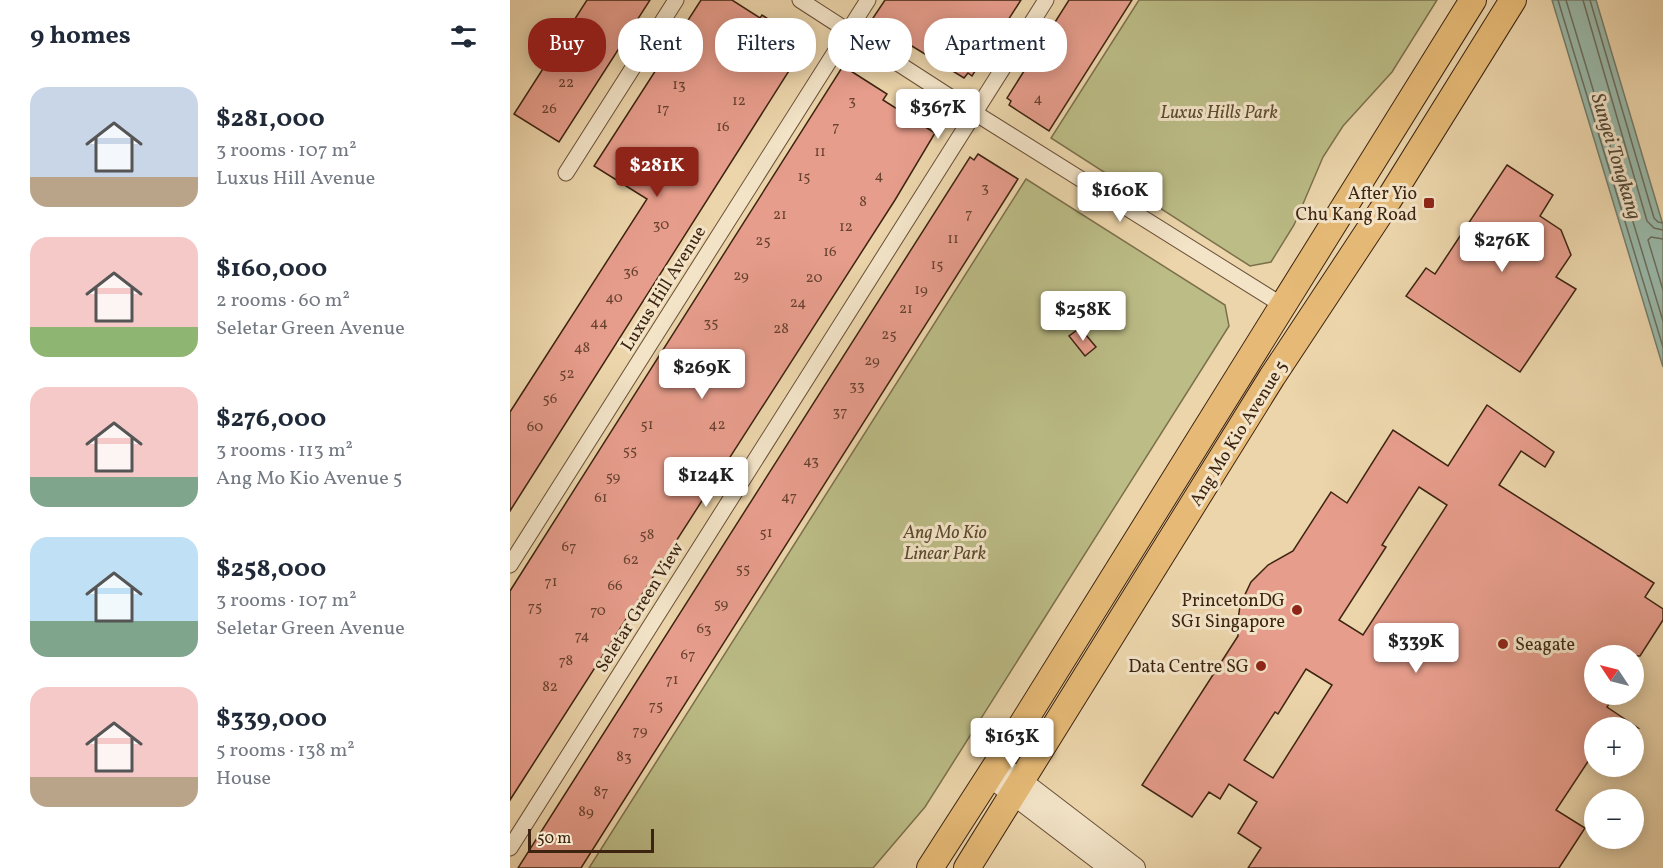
<!DOCTYPE html>
<html lang="en">
<head>
<meta charset="utf-8">
<style>
	:root { --surface:#fff; --page:#f6f6f7; --text:#1f2937; --muted:#747a83; --accent:#8f2418 }
	body { margin:0; font-family:Vollkorn,serif; background:var(--page); color:var(--text); height:100vh; display:flex; flex-direction:column; font-size:22px; white-space:nowrap }
	* { box-sizing:border-box; margin:0 }
	p { font-size:20px; color:var(--muted) }
	.icon { flex:none; width:33px; height:33px; fill:none; stroke:currentColor; stroke-width:2; stroke-linecap:round; stroke-linejoin:round }
	.map { position:relative; flex:1; overflow:hidden }
	.side { display:flex; flex-direction:column; background:var(--surface); width:510px }
	.side>* { flex:none }
	.top-card { position:absolute; left:18px; top:18px; width:570px; height:54px; display:flex; gap:12px }
	.needle { width:39px; rotate:305deg }
	.fabs { position:absolute; left:1074px; top:645px; display:grid; gap:12px }
	.fabs a { display:grid; place-items:center; width:60px; height:60px; border-radius:50%; background:var(--surface); box-shadow:0 3px 15px #0003; font-size:30px }
	.scale { position:absolute; left:18px; bottom:15px; width:126px; box-sizing:border-box; padding-left:6px; border:3px solid #3d2411; border-top:0; font-size:16px; line-height:21px; white-space:nowrap; color:#3d2411; -webkit-text-stroke:4px #f3e4c8; paint-order:stroke }
	.price { position:absolute; translate:-50% -51px; padding:0 14px; border-radius:6px; background:#fff; color:#222; font-size:20px; line-height:39px; filter:drop-shadow(0 2px 3px #0008) }
	.price::after { content:''; position:absolute; left:50%; top:36px; width:18px; height:14px; margin-left:-9px; background:inherit; clip-path:polygon(0 0,100% 0,50% 100%) }
	.price.on { background:var(--accent); color:#fff }
	ul { padding:0; list-style:none }
	li { display:flex; align-items:center; gap:18px; height:150px; padding:0 30px }
	li span { display:grid; place-items:center; flex:none; width:168px; height:120px; border-radius:18px; color:#555 }
	li>.icon { margin-inline-start:auto }
	span .icon { width:72px; height:72px; fill:#fffc; stroke-width:1 }
	li b { font-size:26px }
	h2 { display:flex; justify-content:space-between; align-items:center; height:72px; padding:0 30px; font-size:26px }
	.chip { padding:0 21px; border-radius:24px; background:var(--surface); box-shadow:0 3px 15px #0003; font-size:21px; line-height:54px }
	.chip.on { background:var(--accent); color:#fff }
	main { display:flex; flex:1; min-height:0 }
	.map>svg:first-child { display:block }
	.green { fill:#bbbc86; stroke:#7c704c; stroke-width:1.5 }
	.water { fill:#99b9aa; stroke:#747d6d; stroke-width:1.5 }
	.lines { fill:none; stroke-linecap:round; stroke-linejoin:round }
	.shore { stroke:#6b6e5e; stroke-width:1.5 }
	.building { fill:#e79d8c; stroke:#3d2411; stroke-width:1.5; fill-rule:evenodd }
	.minor-casing { stroke:#695038; stroke-width:17 }
	.tertiary-casing { stroke:#695038; stroke-width:22 }
	.primary-casing { stroke:#3d2411; stroke-width:28 }
	.minor { stroke:#f3e4c8; stroke-width:15 }
	.tertiary { stroke:#f3e4c8; stroke-width:20 }
	.primary { stroke:#e6ba76; stroke-width:26 }
	.poi-dot { fill:#8f2418; stroke:#f3e4c8; stroke-width:2 }
	.labels { text-anchor:middle; stroke-width:6; stroke-linejoin:round; paint-order:stroke }
	.number-label { font-size:15px; fill:#684230 }
	.park-label { font-size:18px; font-style:italic; fill:#5c4a2e; stroke:#f3e4c8 }
	.poi-label { font-size:18px; fill:#3d2411; stroke:#f3e4c8; text-anchor:end }
	.street-label { font-size:18px; fill:#3d2411; stroke:#f3e4c8 }
	.water-label { font-size:20px; font-style:italic; fill:#544937; stroke:#f3e4c8 }
</style>
</head>
<body>
<main>
<section class="side">
<h2>9 homes<svg class="icon" aria-label="filters" viewBox="0 0 24 24"><path d="M4 7h16M4 17h16"/><circle cx="9" cy="7" r="2"/><circle cx="15" cy="17" r="2"/></svg></h2>
<ul>
<li><span style="background:linear-gradient(#c9d6e8 75%,#b9a48a 0)"><svg class="icon" aria-label="home" viewBox="0 0 24 24"><path d="M3 11l9-7 9 7M6 9v11h12V9"/></svg></span><div><b>$281,000</b><p>3 rooms · 107 m²</p><p>Luxus Hill Avenue</p></div></li>
<li><span style="background:linear-gradient(#f6c9c9 75%,#8fb573 0)"><svg class="icon" aria-label="home" viewBox="0 0 24 24"><path d="M3 11l9-7 9 7M6 9v11h12V9"/></svg></span><div><b>$160,000</b><p>2 rooms · 60 m²</p><p>Seletar Green Avenue</p></div></li>
<li><span style="background:linear-gradient(#f6c9c9 75%,#7fa58c 0)"><svg class="icon" aria-label="home" viewBox="0 0 24 24"><path d="M3 11l9-7 9 7M6 9v11h12V9"/></svg></span><div><b>$276,000</b><p>3 rooms · 113 m²</p><p>Ang Mo Kio Avenue 5</p></div></li>
<li><span style="background:linear-gradient(#bfe0f5 70%,#7fa58c 0)"><svg class="icon" aria-label="home" viewBox="0 0 24 24"><path d="M3 11l9-7 9 7M6 9v11h12V9"/></svg></span><div><b>$258,000</b><p>3 rooms · 107 m²</p><p>Seletar Green Avenue</p></div></li>
<li><span style="background:linear-gradient(#f6c9c9 75%,#b9a48a 0)"><svg class="icon" aria-label="home" viewBox="0 0 24 24"><path d="M3 11l9-7 9 7M6 9v11h12V9"/></svg></span><div><b>$339,000</b><p>5 rooms · 138 m²</p><p>House</p></div></li>
</ul>
</section>
<div class="map">
<svg width="1153" height="868" viewBox="0 0 1153 868">
	<rect width="100%" height="100%" fill="#ecd5ab"/>
	<filter id="stains"><feTurbulence type="fractalNoise" baseFrequency=".00333" numOctaves="4"/><feColorMatrix values="0 0 0 0 .2 0 0 0 0 .09 0 0 0 0 .02 0 0 0 .5 -.17"/></filter>
	<radialGradient id="worn" r=".72"><stop offset=".6" stop-color="#630" stop-opacity="0"/><stop offset="1" stop-color="#630" stop-opacity=".3"/></radialGradient>
	<path class="green" d="M629 0H927L882 72 833 126 813 157 784 225 761 262 740 266 541 138Z
		M516 179 715 305 719 326 415 807 363 868H79Z"/>
	<path class="water" d="M1042 0H1086L1153 225V367Z"/>
	<g class="lines">
		<path class="shore" d="M1048 0 1153 347
			M1056 0 1153 321
			M1073 0 1137 221 1144 228 1153 230
			M1080 0 1144 218 1148 222 1153 223
			M1153 239 1141 237 1138 240 1153 290"/>
	</g>
	<path class="building" d="M77 0H140L49 142 4 114Z
		M191 0H222L250 18 252 15 296 44 0 511V412L137 199 84 166Z
		M375 0H511L462 76 458 73 454 78 361 21Z
		M559 0H622L539 131 499 105 501 101 497 98Z
		M333 66 377 94 373 100 425 133 385 200 0 800V591Z
		M468 154 508 179 71 868H8L460 157 464 160Z
		M997 165 1043 195 1030 216 1051 230 1061 255 1046 277 1066 289 1010 372 896 296 916 268 925 274Z
		M570 328 586 347 575 356 559 336Z
		M977 405 1044 452 1035 467 1011 451 989 485 1144 583 1135 597 1153 609V620L1130 656H1084V694H1105L1097 707 1128 728H1084V746L1077 758 1079 760 1046 810 1075 828 1049 868H738L751 848 728 833 747 802 719 784 710 799 699 792 682 817 632 785 728 636 727 629 730 605 741 582 758 565 783 551 821 492 837 503 883 430 938 466ZM909 487 937 505 853 635 829 620 876 547 872 545ZM796 669 822 685 763 778 734 760 765 712 768 714Z"/>
	<g class="lines">
		<defs>
			<path id="minor" d="M290 0 465 113 772 305
				M56 173 166 0
				M0 565 358 0
				M0 848 536 0"/>
			<path id="tertiary" d="M488 763 625 868
				M479 776 600 868"/>
			<path id="primary" d="M420 868 498 747 963 0
				M457 868 762 377 871 212 1003 0"/>
		</defs>
		<use href="#minor" class="minor-casing"/>
		<use href="#tertiary" class="tertiary-casing"/>
		<use href="#primary" class="primary-casing"/>
		<use href="#minor" class="minor"/>
		<use href="#tertiary" class="tertiary"/>
		<use href="#primary" class="primary"/>
	</g>
	<g class="poi-dot">
		<rect x="913" y="197" width="12" height="12" rx="3"/>
		<circle cx="787" cy="610" r="6"/>
		<circle cx="993" cy="644" r="6"/>
		<circle cx="751" cy="666" r="6"/>
	</g>
	<g class="labels">
		<g class="number-label">
			<text x="56" y="87">22</text>
			<text x="169" y="89">13</text>
			<text x="528" y="103">4</text>
			<text x="229" y="105">12</text>
			<text x="342" y="105">3</text>
			<text x="39" y="113">26</text>
			<text x="153" y="113">17</text>
			<text x="213" y="131">16</text>
			<text x="326" y="131">7</text>
			<text x="310" y="156">11</text>
			<text x="369" y="180">4</text>
			<text x="294" y="181">15</text>
			<text x="475" y="192">3</text>
			<text x="353" y="206">8</text>
			<text x="459" y="218">7</text>
			<text x="270" y="219">21</text>
			<text x="151" y="229">30</text>
			<text x="336" y="231">12</text>
			<text x="443" y="243">11</text>
			<text x="253" y="245">25</text>
			<text x="320" y="256">16</text>
			<text x="427" y="269">15</text>
			<text x="121" y="276">36</text>
			<text x="231" y="280">29</text>
			<text x="304" y="282">20</text>
			<text x="411" y="294">19</text>
			<text x="104" y="302">40</text>
			<text x="288" y="307">24</text>
			<text x="396" y="313">21</text>
			<text x="89" y="327">44</text>
			<text x="201" y="327">35</text>
			<text x="271" y="333">28</text>
			<text x="379" y="339">25</text>
			<text x="72" y="352">48</text>
			<text x="362" y="365">29</text>
			<text x="57" y="378">52</text>
			<text x="347" y="390">33</text>
			<text x="40" y="403">56</text>
			<text x="330" y="416">37</text>
			<text x="137" y="429">51</text>
			<text x="207" y="429">42</text>
			<text x="25" y="431">60</text>
			<text x="120" y="455">55</text>
			<text x="301" y="465">43</text>
			<text x="103" y="481">59</text>
			<text x="279" y="501">47</text>
			<text x="91" y="502">61</text>
			<text x="256" y="537">51</text>
			<text x="137" y="539">58</text>
			<text x="59" y="551">67</text>
			<text x="121" y="564">62</text>
			<text x="233" y="573">55</text>
			<text x="41" y="586">71</text>
			<text x="105" y="590">66</text>
			<text x="211" y="608">59</text>
			<text x="25" y="611">75</text>
			<text x="88" y="615">70</text>
			<text x="194" y="633">63</text>
			<text x="72" y="640">74</text>
			<text x="178" y="659">67</text>
			<text x="56" y="665">78</text>
			<text x="162" y="684">71</text>
			<text x="40" y="691">82</text>
			<text x="146" y="710">75</text>
			<text x="130" y="735">79</text>
			<text x="114" y="761">83</text>
			<text x="91" y="796">87</text>
			<text x="76" y="816">89</text>
		</g>
		<g class="park-label">
			<text x="709" y="118">Luxus Hills Park</text>
			<text x="435" y="538">Ang Mo Kio<tspan x="435" dy="21">Linear Park</tspan></text>
		</g>
		<g class="poi-label">
			<text x="907" y="199">After Yio<tspan x="907" dy="21">Chu Kang Road</tspan></text>
			<text x="775" y="606">PrincetonDG<tspan x="775" dy="21">SG1 Singapore</tspan></text>
			<text x="1005" y="650" text-anchor="start">Seagate</text>
			<text x="739" y="672">Data Centre SG</text>
		</g>
		<g class="street-label">
			<text transform="translate(153 288) rotate(-58)" y="6">Luxus Hill Avenue</text>
			<text transform="translate(728 433) rotate(-58)" y="6">Ang Mo Kio Avenue 5</text>
			<text transform="translate(129 607) rotate(-58)" y="6">Seletar Green View</text>
		</g>
		<g class="water-label">
			<text transform="translate(1107 156) rotate(73)" y="7">Sungei Tongkang</text>
		</g>
	</g>
	<rect width="100%" height="100%" filter="url(#stains)"/>
	<rect width="100%" height="100%" fill="url(#worn)"/>
</svg>
<div class="fabs">
<a><svg class="needle" viewBox="-14 -14 28 28"><path d="M0-13l5 13h-10z" fill="#e53935"/><path d="M0 13l5-13h-10z" fill="#747a83"/></svg></a>
<a>+</a>
<a>−</a>
</div>
<div class="scale">50 m</div>
<b class="price" style="left:428px;top:140px">$367K</b>
<b class="price on" style="left:147px;top:198px">$281K</b>
<b class="price" style="left:610px;top:223px">$160K</b>
<b class="price" style="left:992px;top:273px">$276K</b>
<b class="price" style="left:573px;top:342px">$258K</b>
<b class="price" style="left:192px;top:400px">$269K</b>
<b class="price" style="left:196px;top:508px">$124K</b>
<b class="price" style="left:906px;top:674px">$339K</b>
<b class="price" style="left:502px;top:769px">$163K</b>
<div class="top-card">
<a class="chip on">Buy</a>
<a class="chip">Rent</a>
<a class="chip">Filters</a>
<a class="chip">New</a>
<a class="chip">Apartment</a>
</div>
</div>
</main>
</body>
</html>
